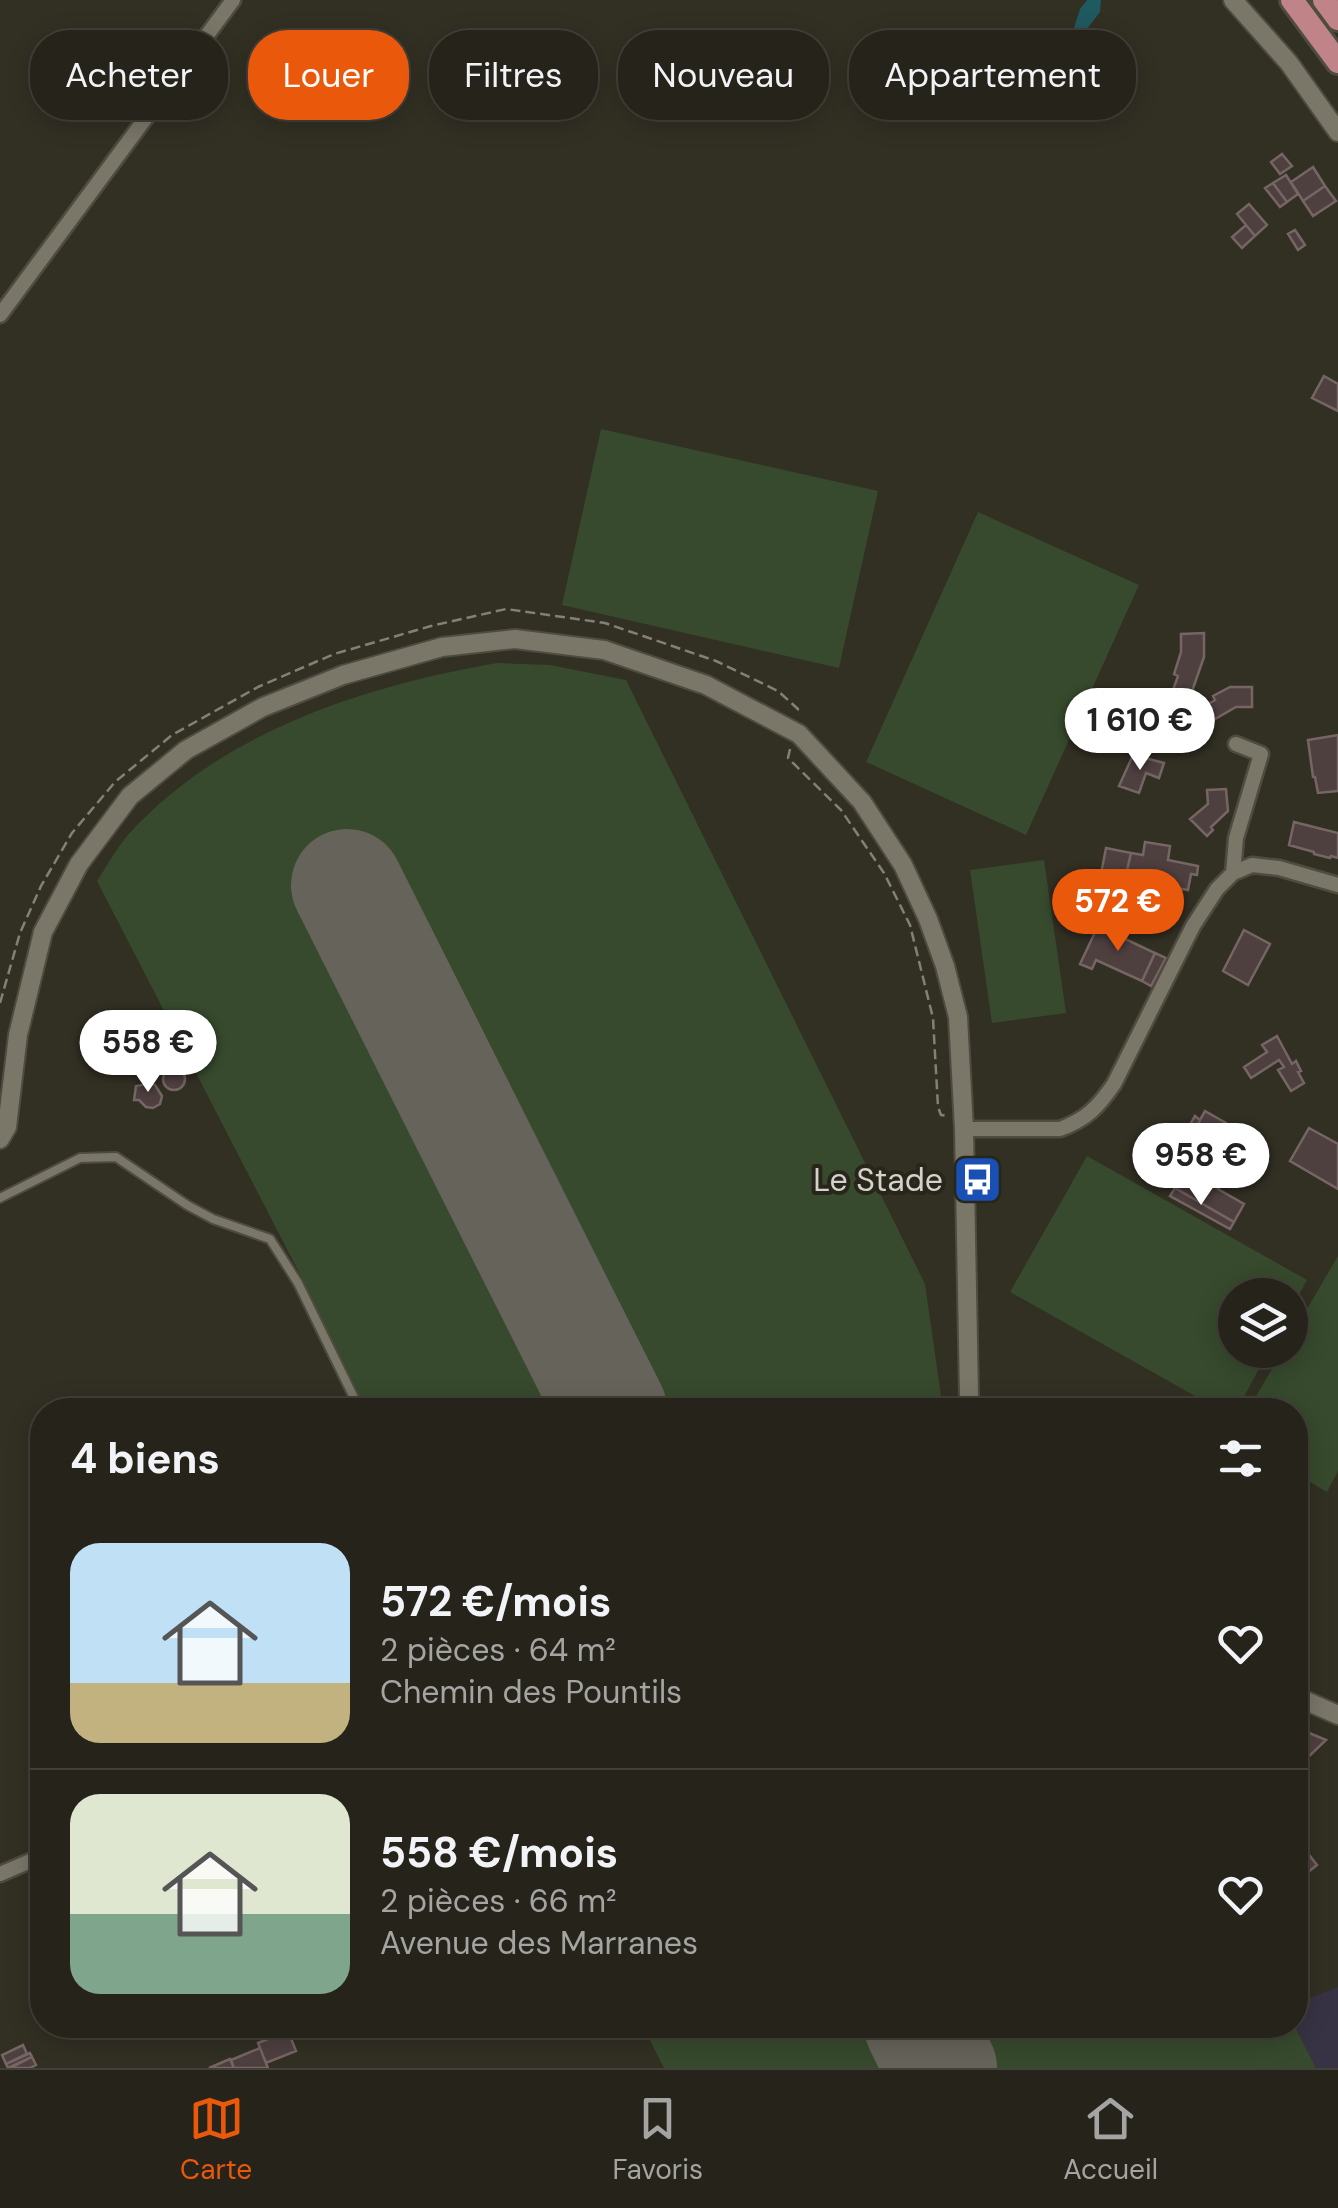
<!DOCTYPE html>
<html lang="fr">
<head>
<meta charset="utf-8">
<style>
	:root { --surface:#26231a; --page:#322f27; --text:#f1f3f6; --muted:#a4a4a2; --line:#424039; --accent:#ea580c }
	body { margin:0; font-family:"DM Sans",sans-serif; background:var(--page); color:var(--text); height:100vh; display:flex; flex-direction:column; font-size:38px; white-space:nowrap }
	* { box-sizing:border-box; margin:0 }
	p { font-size:32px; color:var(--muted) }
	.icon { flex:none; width:55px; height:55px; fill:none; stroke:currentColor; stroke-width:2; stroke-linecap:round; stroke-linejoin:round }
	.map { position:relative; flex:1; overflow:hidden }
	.sheet { position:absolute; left:30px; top:1398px; width:1278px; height:640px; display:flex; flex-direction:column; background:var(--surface); border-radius:40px; box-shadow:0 5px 25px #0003,0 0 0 2px var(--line) }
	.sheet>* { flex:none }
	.hud { position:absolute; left:30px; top:30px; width:1280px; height:90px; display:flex; gap:20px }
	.fabs { position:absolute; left:1218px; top:1278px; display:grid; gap:20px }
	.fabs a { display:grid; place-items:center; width:90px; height:90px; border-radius:50%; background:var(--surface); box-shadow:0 5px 25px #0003,0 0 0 2px var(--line); font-size:50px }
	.price { position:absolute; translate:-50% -85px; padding:0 22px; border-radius:35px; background:#fff; color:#222; font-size:32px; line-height:65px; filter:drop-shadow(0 2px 5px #0008) }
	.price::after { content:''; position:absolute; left:50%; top:60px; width:30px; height:22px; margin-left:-15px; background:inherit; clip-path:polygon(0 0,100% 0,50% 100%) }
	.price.on { background:var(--accent); color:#fff }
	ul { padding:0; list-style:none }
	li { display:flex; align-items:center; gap:30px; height:250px; padding:0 40px }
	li+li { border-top:2px solid var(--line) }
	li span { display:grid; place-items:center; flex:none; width:280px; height:200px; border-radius:30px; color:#555 }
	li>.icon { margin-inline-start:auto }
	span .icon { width:120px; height:120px; fill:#fffc; stroke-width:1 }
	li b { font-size:42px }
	h2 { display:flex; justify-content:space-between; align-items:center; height:120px; padding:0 40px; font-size:42px }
	.pill { padding:0 35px; border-radius:40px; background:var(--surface); box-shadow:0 5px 25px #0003,0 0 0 2px var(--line); font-size:35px; line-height:90px }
	.pill.on { background:var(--accent); color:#fff }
	.menu { display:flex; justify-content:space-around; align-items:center; height:140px; border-top:2px solid var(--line); background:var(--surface); font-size:28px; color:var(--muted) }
	.menu a { display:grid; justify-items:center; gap:5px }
	.menu .on { color:var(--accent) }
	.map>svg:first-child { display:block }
	.commercial { fill:#383344 }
	.green { fill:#374a2d }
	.water { fill:#1f5a60 }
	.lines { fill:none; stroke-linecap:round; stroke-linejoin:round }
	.runway { stroke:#66645a; stroke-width:112 }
	.building { fill:#4f4040; stroke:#756564; stroke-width:2.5 }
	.service-casing { stroke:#4e4b41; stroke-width:12 }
	.minor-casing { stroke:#4e4b41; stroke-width:19 }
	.tertiary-casing { stroke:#4e4b41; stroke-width:22 }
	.trunk-casing { stroke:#4e4b41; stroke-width:28 }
	.path { stroke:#838177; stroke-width:2.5; stroke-dasharray:10 5; stroke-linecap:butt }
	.service { stroke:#7a7769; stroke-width:8 }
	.minor { stroke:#7a7769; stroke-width:14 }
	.tertiary { stroke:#7a7769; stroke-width:18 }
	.trunk { stroke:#c08388; stroke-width:22 }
	.labels { text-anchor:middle; stroke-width:8; stroke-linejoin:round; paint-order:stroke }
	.poi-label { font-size:32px; fill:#d3d2ca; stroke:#28251a; text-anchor:end }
</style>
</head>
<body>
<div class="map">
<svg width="1338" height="2068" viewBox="0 0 1338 2068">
	<rect width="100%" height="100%" fill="#322f23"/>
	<path class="commercial" d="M1338 1987V2068H1316L1294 2025 1295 2004Z"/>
	<path class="green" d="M601 429 878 491 839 668 562 605Z
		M978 512 1139 585 1026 835 866 762Z
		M497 663 550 665 626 680 925 1284 943 1410H655L384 867 313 903 568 1410H356L298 1293 307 1288 97 881C107 866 116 849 127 836 220 732 364 686 497 663Z
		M1044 860 1066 1013 992 1023 970 870Z
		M1087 1156 1307 1280 1290 1311V1295H1235V1350H1269L1237 1410H1220L1010 1292Z
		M1338 1256V1471L1327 1492 1295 1473V1410H1248L1283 1350H1290V1338Z
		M642 2025H1294L1316 2068H664Z"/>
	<path class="water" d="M1087 0H1101L1100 12 1083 34 1074 28 1080 9Z"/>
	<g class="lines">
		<path class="runway" d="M347 885 611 1410
			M920 2025 941 2068"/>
	</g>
	<path class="building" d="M1282 154 1292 166 1280 174 1271 162Z
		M1313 167 1325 186 1303 201 1291 182Z
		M1286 175 1298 194 1287 202 1273 183Z
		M1273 183 1287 202 1280 207 1265 188Z
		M1325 186 1336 201 1313 216 1303 201Z
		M1249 204 1267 225 1255 236 1237 214Z
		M1246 225 1255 236 1242 248 1232 237Z
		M1295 230 1305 245 1298 250 1288 234Z
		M1324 376 1338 384V411L1312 398Z
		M1204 633V657L1190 697 1173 690 1178 676 1174 674 1181 652V634Z
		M1230 687H1252V707H1236L1215 719 1207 705 1215 700 1213 696Z
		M1169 703 1186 709 1181 721 1156 712 1158 706 1167 709Z
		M1125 710 1149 718 1144 730 1132 726 1128 737 1117 733Z
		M1338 735V791L1318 793 1315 777H1313L1308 740Z
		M1133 755 1164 763 1159 778 1146 773 1139 793 1119 786Z
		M1226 789 1228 811 1211 827 1213 830 1207 836 1190 819 1208 804 1207 790Z
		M1294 822 1338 833V858L1331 856 1330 858 1314 854V852L1289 845Z
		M1145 842 1170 846 1168 860 1198 866 1197 875 1191 874 1188 890 1125 879 1131 853 1143 855Z
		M1106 848 1131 853 1125 879 1101 874Z
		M1098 926 1155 953 1142 981 1096 960 1092 969 1080 964Z
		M1244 930 1270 944 1248 985 1223 971Z
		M1155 953 1166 958 1151 986 1142 981Z
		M1277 1036 1292 1064 1296 1061 1301 1071 1298 1072 1304 1083 1291 1091 1278 1070 1284 1067 1279 1060 1251 1078 1244 1067 1267 1052 1262 1045Z
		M163 1079a11 11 0 1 1 22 0a11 11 0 1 1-22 0Z
		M148 1084 155 1085 162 1096 160 1104 153 1108 146 1107 139 1100H134L136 1086Z
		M1205 1111 1226 1123 1209 1153 1189 1140Z
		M1195 1116 1200 1120 1189 1140 1183 1137Z
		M1309 1128 1338 1144V1189L1290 1161Z
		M1175 1165 1187 1172 1183 1173 1175 1188 1165 1182Z
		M1192 1165 1205 1171 1200 1179 1209 1185 1213 1177 1223 1181 1218 1189 1244 1204 1234 1222 1175 1188 1183 1173 1186 1174Z
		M1175 1188 1234 1222 1230 1229 1170 1196Z
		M1295 1727 1326 1740 1299 1766 1295 1764Z
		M1295 1846 1303 1847 1317 1865 1302 1877 1295 1868Z
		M288 2031 296 2051 266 2063 258 2043Z
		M23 2045 27 2054 6 2064 2 2055Z
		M260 2048 268 2068H234L231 2060Z
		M30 2053 32 2057 8 2068 6 2064Z
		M32 2057 36 2065 30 2068H10Z
		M230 2059 234 2068H209Z"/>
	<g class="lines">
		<defs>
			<path id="service" d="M0 1198 80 1158 116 1157 187 1205 213 1219 270 1239 298 1283 360 1410"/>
			<path id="minor" d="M0 315 233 0
				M1233 873 1236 838 1261 754 1236 744
				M964 1129H1060C1087 1119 1098 1107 1114 1084L1193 926 1217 889 1233 873 1252 865 1279 868 1338 885
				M0 1874 42 1856"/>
			<path id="tertiary" d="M1233 0 1289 63 1338 132
				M0 1139 7 1127 18 1035 43 932 79 864 130 796 186 750 263 707 343 675 442 647 515 639 604 650 706 685 799 734 862 802 903 865 928 919 945 966 958 1017 964 1129 969 1396 973 1410
				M1295 1696 1338 1715"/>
			<path id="trunk" d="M1292 0 1338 62
				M1324 0 1338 19"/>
		</defs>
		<use href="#service" class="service-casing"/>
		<use href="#minor" class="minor-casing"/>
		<use href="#tertiary" class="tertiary-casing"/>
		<use href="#trunk" class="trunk-casing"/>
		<path class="path" d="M790 749 788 758 841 810 884 873 910 925 933 1018 938 1107 941 1115 947 1116
			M0 1003 20 933 41 886 72 833 115 782 172 735 258 687 334 654 431 626 506 609 605 623 716 661 778 691 798 709 797 712"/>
		<use href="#service" class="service"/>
		<use href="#minor" class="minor"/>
		<use href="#tertiary" class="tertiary"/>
		<use href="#trunk" class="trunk"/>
	</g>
	<defs>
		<symbol id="bus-square" viewBox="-11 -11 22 22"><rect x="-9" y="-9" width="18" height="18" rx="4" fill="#1a4fb4" stroke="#28251a"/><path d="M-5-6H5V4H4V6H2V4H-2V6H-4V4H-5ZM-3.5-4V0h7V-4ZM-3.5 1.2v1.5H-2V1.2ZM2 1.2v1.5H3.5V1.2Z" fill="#fff"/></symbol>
	</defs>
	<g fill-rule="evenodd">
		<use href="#bus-square" x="950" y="1152" width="55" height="55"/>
	</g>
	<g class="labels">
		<g class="poi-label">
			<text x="943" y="1191">Le Stade</text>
		</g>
	</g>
</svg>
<div class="fabs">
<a><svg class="icon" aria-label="layers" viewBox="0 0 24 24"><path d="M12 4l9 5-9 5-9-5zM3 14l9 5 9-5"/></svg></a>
</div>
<b class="price" style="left:1140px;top:773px">1 610 €</b>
<b class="price on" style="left:1118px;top:954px">572 €</b>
<b class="price" style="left:148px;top:1095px">558 €</b>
<b class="price" style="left:1201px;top:1208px">958 €</b>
<div class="hud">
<a class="pill">Acheter</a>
<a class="pill on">Louer</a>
<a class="pill">Filtres</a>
<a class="pill">Nouveau</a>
<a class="pill">Appartement</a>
</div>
<section class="sheet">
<h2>4 biens<svg class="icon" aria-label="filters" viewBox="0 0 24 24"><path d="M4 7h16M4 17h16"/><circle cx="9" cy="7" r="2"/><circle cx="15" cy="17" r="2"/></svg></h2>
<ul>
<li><span style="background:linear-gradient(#bfe0f5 70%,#c2b280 0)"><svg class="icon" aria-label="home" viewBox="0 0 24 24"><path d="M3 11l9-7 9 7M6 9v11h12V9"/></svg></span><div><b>572 €/mois</b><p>2 pièces · 64 m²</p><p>Chemin des Pountils</p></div><svg class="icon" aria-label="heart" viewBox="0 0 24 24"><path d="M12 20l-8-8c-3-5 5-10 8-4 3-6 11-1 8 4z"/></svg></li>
<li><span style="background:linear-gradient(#dfe7d0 60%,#7fa58c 0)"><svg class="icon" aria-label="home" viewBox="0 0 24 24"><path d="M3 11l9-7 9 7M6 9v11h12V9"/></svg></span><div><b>558 €/mois</b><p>2 pièces · 66 m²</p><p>Avenue des Marranes</p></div><svg class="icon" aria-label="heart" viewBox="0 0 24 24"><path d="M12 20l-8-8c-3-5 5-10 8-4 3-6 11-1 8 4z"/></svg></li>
</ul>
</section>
</div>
<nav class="menu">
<a class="on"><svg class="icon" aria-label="map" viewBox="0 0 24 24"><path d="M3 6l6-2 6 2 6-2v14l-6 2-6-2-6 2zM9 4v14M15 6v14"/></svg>Carte</a>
<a><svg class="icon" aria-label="saved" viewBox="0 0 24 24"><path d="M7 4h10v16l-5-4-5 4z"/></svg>Favoris</a>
<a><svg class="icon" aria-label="home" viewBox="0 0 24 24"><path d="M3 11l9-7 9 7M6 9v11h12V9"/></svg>Accueil</a>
</nav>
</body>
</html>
